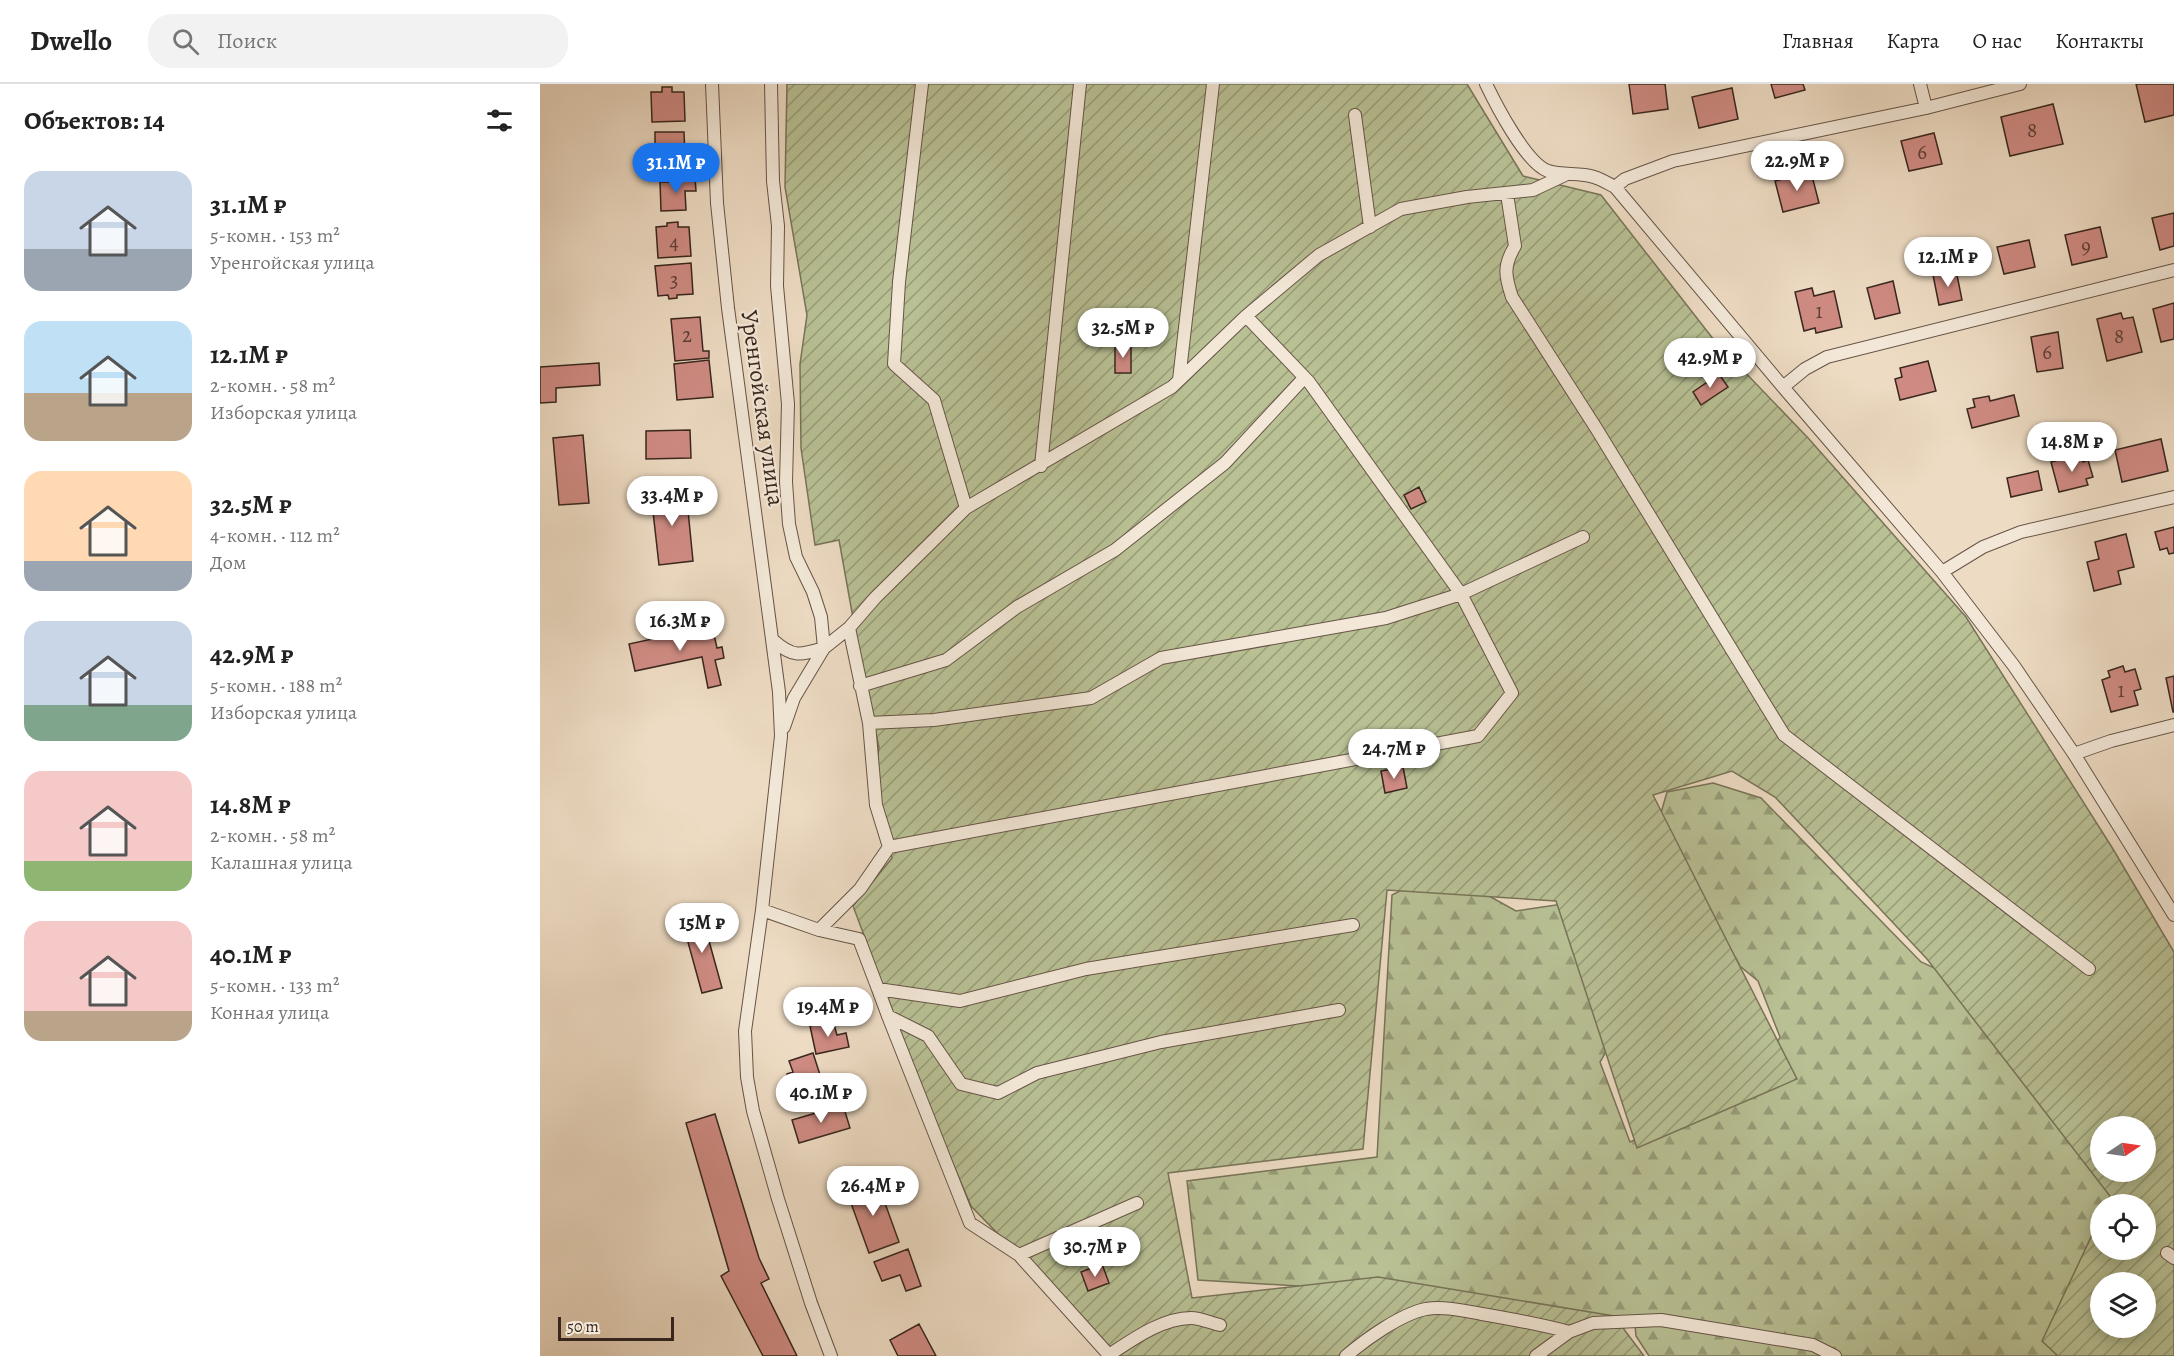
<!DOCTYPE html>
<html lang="ru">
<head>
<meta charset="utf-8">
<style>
	:root { --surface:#fff; --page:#f2f2f2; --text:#222; --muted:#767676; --line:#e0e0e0; --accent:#1a73e8 }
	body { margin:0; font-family:Alegreya,serif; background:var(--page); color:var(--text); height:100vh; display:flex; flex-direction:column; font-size:22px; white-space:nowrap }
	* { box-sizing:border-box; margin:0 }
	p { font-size:20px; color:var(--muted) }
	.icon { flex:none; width:33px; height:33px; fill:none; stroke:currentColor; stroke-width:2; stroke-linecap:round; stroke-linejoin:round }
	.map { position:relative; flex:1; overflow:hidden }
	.side { display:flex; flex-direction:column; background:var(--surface); width:540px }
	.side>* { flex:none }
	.needle { width:39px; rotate:77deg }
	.fabs { position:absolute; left:1550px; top:1032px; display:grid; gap:12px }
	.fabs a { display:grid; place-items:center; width:66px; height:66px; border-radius:50%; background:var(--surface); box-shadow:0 3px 15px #0003; font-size:30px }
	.scale { position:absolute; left:18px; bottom:15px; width:116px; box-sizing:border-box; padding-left:6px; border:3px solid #39271e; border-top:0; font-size:16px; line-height:21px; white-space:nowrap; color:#39271e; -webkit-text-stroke:4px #f3e8d8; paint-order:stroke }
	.price { position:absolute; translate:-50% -51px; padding:0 14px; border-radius:21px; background:#fff; color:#222; font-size:20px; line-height:39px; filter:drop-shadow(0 2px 3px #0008) }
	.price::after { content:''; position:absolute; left:50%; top:36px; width:18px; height:14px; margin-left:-9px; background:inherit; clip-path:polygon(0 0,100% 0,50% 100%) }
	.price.active { background:var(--accent); color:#fff }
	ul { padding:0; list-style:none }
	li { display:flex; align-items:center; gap:18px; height:150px; padding:0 24px }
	li span { display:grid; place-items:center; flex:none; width:168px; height:120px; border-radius:18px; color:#555 }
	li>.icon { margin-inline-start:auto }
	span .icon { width:72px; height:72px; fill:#fffc; stroke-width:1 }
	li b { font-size:26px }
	h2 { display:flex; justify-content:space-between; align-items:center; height:72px; padding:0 24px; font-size:26px }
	header { display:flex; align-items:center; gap:36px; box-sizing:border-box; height:84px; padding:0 30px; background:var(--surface); border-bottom:2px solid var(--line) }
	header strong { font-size:28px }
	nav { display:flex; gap:33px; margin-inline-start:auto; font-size:21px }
	.search { width:420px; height:54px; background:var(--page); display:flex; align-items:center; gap:15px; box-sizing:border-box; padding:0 21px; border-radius:24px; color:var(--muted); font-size:22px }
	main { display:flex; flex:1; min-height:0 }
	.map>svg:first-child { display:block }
	.forest { fill:url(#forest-firs); stroke:#787459; stroke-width:1.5 }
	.garden { fill:url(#garden-furrows); stroke:#787459; stroke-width:1.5; fill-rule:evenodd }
	.building { fill:#cf8b83; stroke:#39271e; stroke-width:1.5 }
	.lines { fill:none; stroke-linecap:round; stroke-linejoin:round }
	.minor-casing { stroke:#665447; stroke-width:14 }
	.minor { stroke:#f3e8d8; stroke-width:12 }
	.labels { text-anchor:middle; stroke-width:4.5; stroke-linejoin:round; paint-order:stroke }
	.number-label { font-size:21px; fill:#5e4037 }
	.street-label { font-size:24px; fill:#39271e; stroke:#f3e8d8 }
</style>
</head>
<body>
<header>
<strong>Dwello</strong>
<div class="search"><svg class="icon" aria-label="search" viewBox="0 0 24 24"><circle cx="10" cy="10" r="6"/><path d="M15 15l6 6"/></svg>Поиск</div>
<nav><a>Главная</a><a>Карта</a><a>О нас</a><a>Контакты</a></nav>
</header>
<main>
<section class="side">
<h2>Объектов: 14<svg class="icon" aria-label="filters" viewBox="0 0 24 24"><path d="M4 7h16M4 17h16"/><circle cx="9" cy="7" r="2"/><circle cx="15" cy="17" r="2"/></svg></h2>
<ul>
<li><span style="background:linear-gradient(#c9d6e8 65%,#9aa5b1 0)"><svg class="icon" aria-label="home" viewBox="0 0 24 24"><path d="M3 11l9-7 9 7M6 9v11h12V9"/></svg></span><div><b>31.1M ₽</b><p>5-комн. · 153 m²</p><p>Уренгойская улица</p></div></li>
<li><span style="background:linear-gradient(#bfe0f5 60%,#b9a48a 0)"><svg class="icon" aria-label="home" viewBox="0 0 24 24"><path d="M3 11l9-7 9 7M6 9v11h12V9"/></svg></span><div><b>12.1M ₽</b><p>2-комн. · 58 m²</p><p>Изборская улица</p></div></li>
<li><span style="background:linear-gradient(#ffd9b3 75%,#9aa5b1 0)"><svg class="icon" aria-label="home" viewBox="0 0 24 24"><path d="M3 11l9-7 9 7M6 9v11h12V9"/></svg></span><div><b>32.5M ₽</b><p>4-комн. · 112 m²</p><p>Дом</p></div></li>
<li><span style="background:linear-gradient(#c9d6e8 70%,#7fa58c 0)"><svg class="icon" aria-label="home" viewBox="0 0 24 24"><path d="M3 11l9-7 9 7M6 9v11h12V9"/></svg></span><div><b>42.9M ₽</b><p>5-комн. · 188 m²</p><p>Изборская улица</p></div></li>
<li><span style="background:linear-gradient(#f6c9c9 75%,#8fb573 0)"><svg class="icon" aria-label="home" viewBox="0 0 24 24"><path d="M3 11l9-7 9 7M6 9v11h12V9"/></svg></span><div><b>14.8M ₽</b><p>2-комн. · 58 m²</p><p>Калашная улица</p></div></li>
<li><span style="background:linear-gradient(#f6c9c9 75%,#b9a48a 0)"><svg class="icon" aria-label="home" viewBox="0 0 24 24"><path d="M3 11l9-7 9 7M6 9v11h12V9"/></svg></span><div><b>40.1M ₽</b><p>5-комн. · 133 m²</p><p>Конная улица</p></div></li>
</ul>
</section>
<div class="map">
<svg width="1634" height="1272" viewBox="0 0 1634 1272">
	<defs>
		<pattern id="forest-firs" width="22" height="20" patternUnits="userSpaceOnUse" patternTransform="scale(1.5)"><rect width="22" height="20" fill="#b8c094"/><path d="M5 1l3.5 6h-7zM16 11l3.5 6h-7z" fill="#979c78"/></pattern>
		<pattern id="garden-furrows" width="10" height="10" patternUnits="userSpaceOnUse" patternTransform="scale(1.5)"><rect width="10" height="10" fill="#b8c094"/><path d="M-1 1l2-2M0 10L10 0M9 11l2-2" fill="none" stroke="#979c78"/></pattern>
	</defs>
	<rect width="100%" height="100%" fill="#eddbc3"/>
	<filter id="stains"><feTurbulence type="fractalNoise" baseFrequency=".00333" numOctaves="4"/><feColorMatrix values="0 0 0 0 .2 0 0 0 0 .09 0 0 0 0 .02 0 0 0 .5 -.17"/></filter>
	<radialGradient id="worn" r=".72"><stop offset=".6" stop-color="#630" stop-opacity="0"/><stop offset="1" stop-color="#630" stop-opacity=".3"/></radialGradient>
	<path class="forest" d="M1173 699 1221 714 1381 878 1456 912 1560 1088 1582 1120H1560V1166L1542 1272H1109L1096 1252 1094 1232 1011 1237 823 1206 658 1196 647 1097 837 1073 852 811 881 796 940 807 976 827 1056 815 1088 930 1060 978 1090 1058 1213 1004 1240 953 1218 897 1174 861 1119 736 1127 708Z"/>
	<path class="garden" d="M247 0H927L983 92 1061 111 1174 256 1269 355 1426 533 1573 765 1634 868V1272H1518L1502 1257 1560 1134V1166H1605V1120H1566L1570 1112 1387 875 1235 713 1192 687 1113 711 1257 995 1097 1064 1016 817 847 806 823 1065 628 1089 652 1214 838 1193 1074 1232 1104 1272H576L431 1122 383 1009 313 822 352 774 333 716 339 663 324 595 299 456 275 461 261 364 260 280 267 231 245 103ZM1560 1042H1605V1088H1560ZM1560 1198H1605V1244H1560Z"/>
	<path class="building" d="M1089 0H1125L1128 25 1093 30Z
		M1231 0H1263L1265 6 1235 14Z
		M1596 0H1634V31L1605 38Z
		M122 3H132V8H144L145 37 112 38 111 8H122Z
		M1192 4 1198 35 1159 44 1152 13Z
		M1513 20 1523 60 1470 72 1461 33Z
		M115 48H144L145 73 131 74V78H120V73H115Z
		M1394 49 1402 80 1369 87 1361 57Z
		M1271 88 1279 119 1243 128 1235 97Z
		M155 93 156 107H145L146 126 121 127 120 98H138L137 94Z
		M1634 129V162L1620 166 1612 134Z
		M138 138V143H149L151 172 118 174 116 143 127 142V139Z
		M1560 143 1567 173 1532 181 1525 151Z
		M1489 156 1495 183 1464 190 1457 163Z
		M151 179 153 210 137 211V214L129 215 128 211 118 212 115 182Z
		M1416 186 1422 216 1399 221 1393 191Z
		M1353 197 1360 229 1335 235 1327 204Z
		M1272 204 1274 212 1294 207 1302 243 1276 249 1275 244 1264 247 1255 208Z
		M1634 219V255L1621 258 1613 225Z
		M1581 229 1583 235 1593 233 1602 268 1567 277 1557 235Z
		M160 233 163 267H169V274L135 277 131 235Z
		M1518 248 1523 284 1497 288 1491 253Z
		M575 261H591V289H575Z
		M169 276 173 313 137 316 134 280Z
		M1388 277 1396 307 1360 316 1355 295 1362 293 1360 284Z
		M59 279 60 301 16 304V318L0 319V283Z
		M1179 290 1188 303 1161 321 1153 308Z
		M1474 311 1479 332 1432 344 1427 325 1435 323 1433 315 1449 312 1450 317Z
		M150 346 151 374 106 375V347Z
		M43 351 49 419 19 421 13 354Z
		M1621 355 1628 387 1582 398 1575 366Z
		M1541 370 1543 378 1548 376 1553 393 1546 395 1548 401 1519 408 1511 378Z
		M1498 387 1502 406 1471 413 1467 394Z
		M879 403 886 418 871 425 864 411Z
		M146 406 153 477 119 481 111 410Z
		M1634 443V469L1629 470 1627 464 1620 466 1615 448Z
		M1586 450 1594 483 1578 487 1581 500 1554 507 1547 478 1559 475 1555 458Z
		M172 542 177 564 182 563 184 574 175 576 181 601 168 604 162 573 95 587 89 560Z
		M1583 582 1585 588 1595 585 1601 605 1594 607 1598 621 1571 628 1562 596 1570 593 1568 587Z
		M1634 592V628H1633L1626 594Z
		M863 683 867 704 845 709 841 687Z
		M161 828 182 904 162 909 143 840 154 837 152 830Z
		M293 937 297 951 306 949 309 963 276 970 270 942Z
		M273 969 282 997 252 1007 247 990 253 988 249 977Z
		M303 1021 310 1044 259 1059 252 1036Z
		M175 1030 219 1174 229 1195 221 1199 257 1272H223L181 1192 189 1187 146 1039Z
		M337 1097 359 1158 329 1169 307 1108Z
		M368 1165 381 1202 366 1207 360 1191 342 1197 334 1178Z
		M562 1180 569 1199 548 1207 541 1188Z
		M379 1240 396 1272H358L350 1256Z"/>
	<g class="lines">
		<defs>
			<path id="minor" d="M172 0 177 119 188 224 239 608 241 652 222 826 205 947 207 993 213 1027 238 1115 271 1219 291 1272
				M231 0 233 97 238 142 237 202 248 320 246 398 249 440 256 473 273 508 281 533 284 564C261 571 253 574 234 557
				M382 0 359 198 354 280 394 316 426 424
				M946 0C956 21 986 79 1008 87 1023 92 1039 88 1054 93 1061 95 1069 100 1075 103L1243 303 1402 488 1474 582 1534 670 1634 831
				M1380 0 1386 24
				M815 31 830 143
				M1075 103 1085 95 1133 77 1386 24 1480 0
				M967 110 975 162C963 182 965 192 972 213L1056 344 1244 651 1549 885
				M706 232 769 298 921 510 1043 453
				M639 296 673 0
				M1243 303 1265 285 1287 273 1634 186
				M501 382 540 0
				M1402 488 1443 463 1481 448 1634 413
				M320 602 406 576 477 523 575 466 685 379 764 294
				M329 639 394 636 551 614 621 574 846 534 921 510 972 609 938 652 349 763
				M244 643 254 614 284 564 309 544 335 514 426 424 632 303 706 232 779 171 861 125 927 113 993 106 1025 91
				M1534 670 1571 657 1634 641
				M222 826 279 846 320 805 349 763 336 721 329 639 309 544
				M279 846 319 855 338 905 420 917 546 885 813 841
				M338 905 348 932 388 952 421 1000 458 1009 497 989 621 958 799 926
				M348 932 430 1139 479 1171 597 1119
				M1627 1169 1634 1174
				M479 1171 569 1271C592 1256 622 1234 651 1234 660 1234 671 1239 680 1241
				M806 1272C826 1255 861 1230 886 1225 905 1222 924 1227 942 1230 971 1235 1000 1240 1029 1248
				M996 1272 1029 1248 1053 1239 1121 1236 1273 1261 1295 1272"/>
		</defs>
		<use href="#minor" class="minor-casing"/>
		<use href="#minor" class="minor"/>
	</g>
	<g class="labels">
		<g class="number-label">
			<text x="1492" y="53">8</text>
			<text x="1382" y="75">6</text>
			<text x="134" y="165">4</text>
			<text x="1546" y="169">9</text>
			<text x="134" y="203">3</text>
			<text x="1279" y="234">1</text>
			<text x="147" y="258">2</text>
			<text x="1579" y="259">8</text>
			<text x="1507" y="275">6</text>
			<text x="1581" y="613">1</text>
		</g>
		<g class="street-label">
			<text transform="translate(223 324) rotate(82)" y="8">Уренгойская улица</text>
		</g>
	</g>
	<rect width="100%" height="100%" filter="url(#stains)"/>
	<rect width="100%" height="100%" fill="url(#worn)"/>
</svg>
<div class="fabs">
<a><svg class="needle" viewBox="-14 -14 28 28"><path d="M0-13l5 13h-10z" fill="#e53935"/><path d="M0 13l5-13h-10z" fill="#767676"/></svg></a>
<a><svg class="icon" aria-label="locate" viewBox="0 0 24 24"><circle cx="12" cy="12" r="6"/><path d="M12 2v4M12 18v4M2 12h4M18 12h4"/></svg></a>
<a><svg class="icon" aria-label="layers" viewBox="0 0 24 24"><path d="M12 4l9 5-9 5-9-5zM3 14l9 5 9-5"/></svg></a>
</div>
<div class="scale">50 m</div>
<b class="price" style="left:1257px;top:108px">22.9M ₽</b>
<b class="price active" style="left:136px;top:110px">31.1M ₽</b>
<b class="price" style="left:1408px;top:204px">12.1M ₽</b>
<b class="price" style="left:583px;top:275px">32.5M ₽</b>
<b class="price" style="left:1170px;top:305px">42.9M ₽</b>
<b class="price" style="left:1532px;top:389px">14.8M ₽</b>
<b class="price" style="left:132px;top:443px">33.4M ₽</b>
<b class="price" style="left:140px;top:568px">16.3M ₽</b>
<b class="price" style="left:854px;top:696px">24.7M ₽</b>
<b class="price" style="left:162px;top:870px">15M ₽</b>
<b class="price" style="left:288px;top:954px">19.4M ₽</b>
<b class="price" style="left:281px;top:1040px">40.1M ₽</b>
<b class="price" style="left:333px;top:1133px">26.4M ₽</b>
<b class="price" style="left:555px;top:1194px">30.7M ₽</b>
</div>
</main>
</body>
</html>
